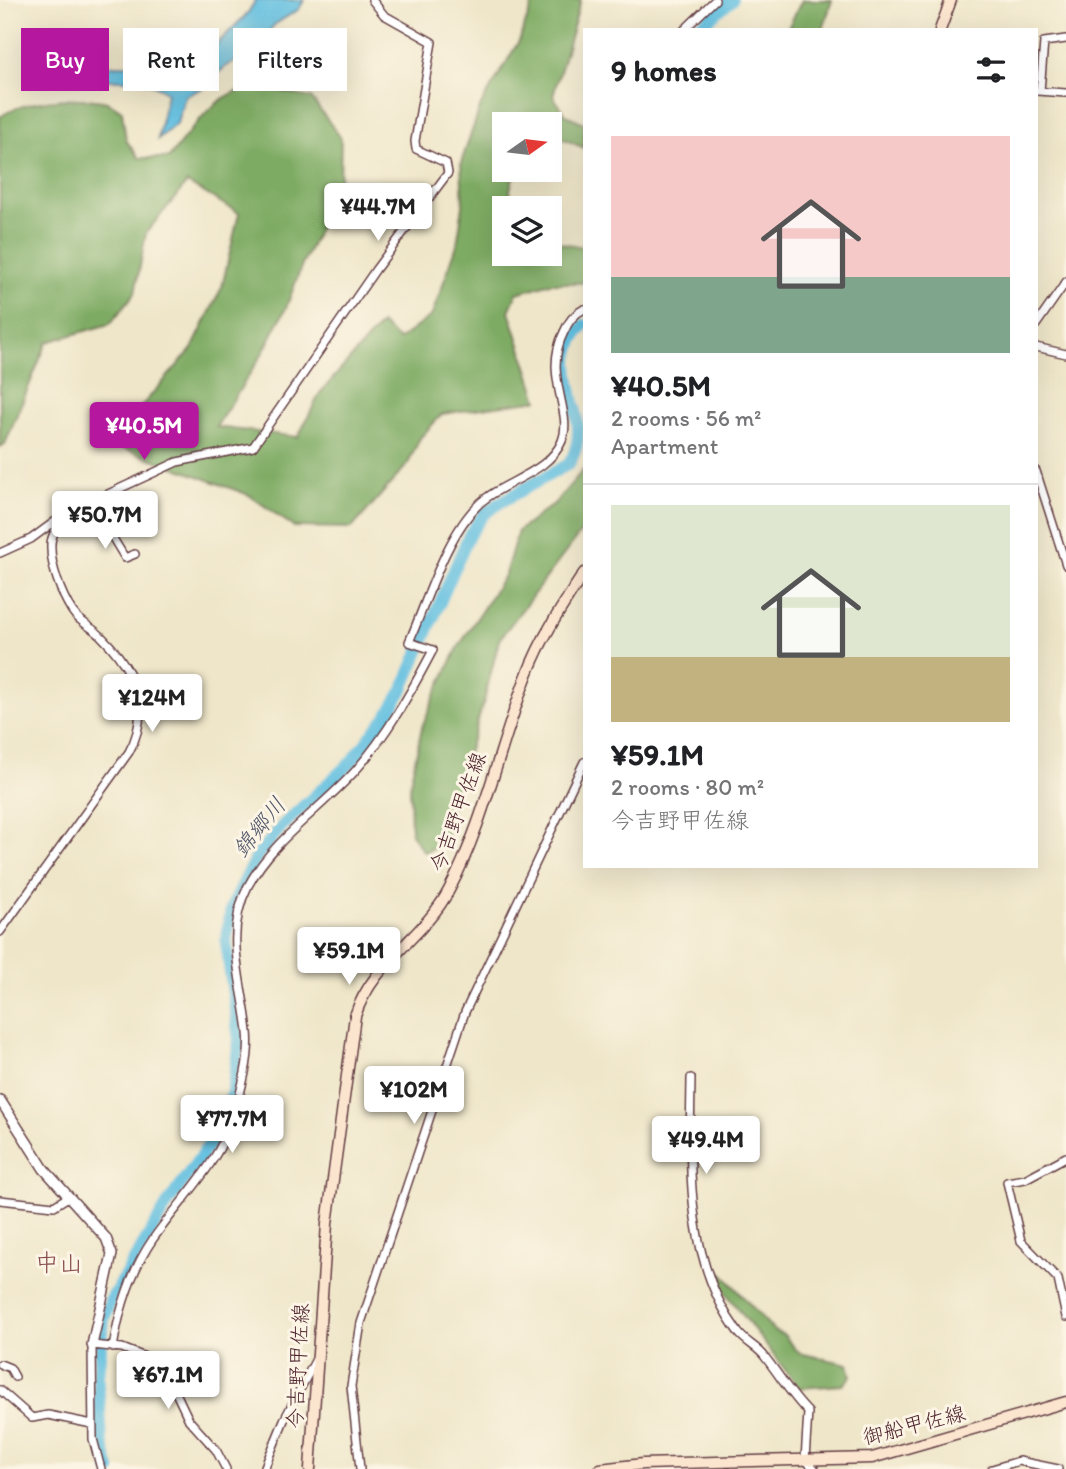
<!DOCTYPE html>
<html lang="en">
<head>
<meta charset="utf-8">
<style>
	:root { --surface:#fff; --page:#f6f6f6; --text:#202124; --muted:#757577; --line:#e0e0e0; --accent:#b5179e }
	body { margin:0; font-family:Itim,"Klee One",sans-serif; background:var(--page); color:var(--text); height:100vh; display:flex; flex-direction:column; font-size:26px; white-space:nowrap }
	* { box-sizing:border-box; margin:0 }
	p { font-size:23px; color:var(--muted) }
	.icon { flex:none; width:38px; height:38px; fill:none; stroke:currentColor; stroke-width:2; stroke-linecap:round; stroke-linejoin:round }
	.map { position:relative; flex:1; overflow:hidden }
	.drawer { position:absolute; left:583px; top:28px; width:455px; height:840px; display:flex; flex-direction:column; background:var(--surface); border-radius:0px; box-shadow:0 7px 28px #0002 }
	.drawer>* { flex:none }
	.hud { position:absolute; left:21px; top:28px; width:457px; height:63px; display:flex; gap:14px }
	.needle { width:46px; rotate:76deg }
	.tools { position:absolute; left:492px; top:112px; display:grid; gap:14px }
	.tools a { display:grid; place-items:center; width:70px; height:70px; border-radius:0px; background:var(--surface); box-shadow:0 7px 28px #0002; font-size:35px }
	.price { position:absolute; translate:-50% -60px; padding:0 16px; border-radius:7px; background:#fff; color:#222; font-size:23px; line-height:46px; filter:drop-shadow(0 2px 4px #0008) }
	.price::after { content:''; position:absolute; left:50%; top:42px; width:21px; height:16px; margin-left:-10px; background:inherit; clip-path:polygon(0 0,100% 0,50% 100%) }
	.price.selected { background:var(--accent); color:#fff }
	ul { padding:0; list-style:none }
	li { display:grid; align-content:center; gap:14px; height:371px; padding:0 28px }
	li+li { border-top:2px solid var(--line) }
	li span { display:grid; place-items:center; height:217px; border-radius:0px; color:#555 }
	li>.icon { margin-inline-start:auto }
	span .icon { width:126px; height:126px; fill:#fffc; stroke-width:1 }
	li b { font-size:30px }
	h2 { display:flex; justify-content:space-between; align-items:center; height:84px; padding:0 28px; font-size:30px }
	.pill { padding:0 24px; border-radius:0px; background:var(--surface); box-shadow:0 7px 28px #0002; font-size:24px; line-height:63px }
	.pill.selected { background:var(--accent); color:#fff }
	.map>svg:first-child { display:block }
	.forest { fill:#7eab64; stroke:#646548; stroke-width:2 }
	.water { fill:#62bfe0; stroke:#566f86; stroke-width:2 }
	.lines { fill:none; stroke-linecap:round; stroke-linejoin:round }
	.river { stroke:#62bfe0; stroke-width:12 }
	.minor-casing { stroke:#633d43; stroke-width:10 }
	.tertiary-casing { stroke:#633d43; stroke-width:12 }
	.secondary-casing { stroke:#633d43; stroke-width:13 }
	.minor { stroke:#fff; stroke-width:7 }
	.tertiary { stroke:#fff; stroke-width:9 }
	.secondary { stroke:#fbe5cf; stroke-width:10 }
	.labels { text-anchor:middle; stroke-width:6; stroke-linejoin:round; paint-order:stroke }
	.street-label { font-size:21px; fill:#4a1f2b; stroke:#fcf5e5 }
	.water-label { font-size:23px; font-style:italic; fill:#52576a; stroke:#fcf5e5 }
	.quarter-label { font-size:24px; fill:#864b4a; stroke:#fcf5e5 }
</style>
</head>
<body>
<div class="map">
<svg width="1066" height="1469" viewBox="0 0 1066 1469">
	<rect width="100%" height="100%" fill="#fcf5e5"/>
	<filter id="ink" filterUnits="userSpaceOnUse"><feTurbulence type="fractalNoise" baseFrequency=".0143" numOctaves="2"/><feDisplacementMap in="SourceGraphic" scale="14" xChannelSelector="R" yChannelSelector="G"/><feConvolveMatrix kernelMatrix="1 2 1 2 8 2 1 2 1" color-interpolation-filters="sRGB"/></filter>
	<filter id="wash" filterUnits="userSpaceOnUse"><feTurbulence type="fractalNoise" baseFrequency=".00686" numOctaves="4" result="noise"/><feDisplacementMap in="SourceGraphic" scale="28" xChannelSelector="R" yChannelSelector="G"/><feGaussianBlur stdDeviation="1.57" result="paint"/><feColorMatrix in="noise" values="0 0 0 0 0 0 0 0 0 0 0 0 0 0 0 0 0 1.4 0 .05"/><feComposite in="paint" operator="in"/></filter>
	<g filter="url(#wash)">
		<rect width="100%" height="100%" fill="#efe6c9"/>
		<path class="forest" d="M534 0H581L553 96 566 115 584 123V148L564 139 550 141V124H504V170H515L510 190 513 208H504V254H550V241L584 247V283H551L517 293 509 311 538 400 442 414 420 438 408 464 352 528 294 527 249 495 109 443 192 349 222 287 239 213 187 183 146 233 135 293 110 324 47 342 5 444 0 447V117C25 99 72 96 103 101 110 102 117 108 122 111L126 140 139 158H169C192 129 220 84 262 88 279 90 295 95 311 98L341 138 340 184 302 265 286 308 261 356 216 427 298 437 320 393 381 324 399 340 432 315 457 245 463 206 461 163 481 105 519 41Z
			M802 0H832L823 30H787Z
			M584 469V528L499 640 484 701 450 811 446 844 424 852 411 834 410 784 422 727 435 695 458 648 505 574 518 531 555 503Z
			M721 1272 774 1331 784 1335 799 1353 848 1364 851 1376 843 1385 799 1388 722 1288Z"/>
		<path class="water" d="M256 0H304L299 9 274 25 251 55 227 65 205 87 185 96 177 123 158 139 167 93C149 77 122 80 99 80L96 75 113 65 163 66 180 59 190 66 197 64 247 14Z"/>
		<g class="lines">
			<path class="river" d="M695 30 732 0
				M110 1469 102 1442 98 1377 104 1319 110 1301 168 1203 212 1140 232 1093 239 1040 226 942 231 908 257 856 283 825 352 761 388 714 402 691 469 535 484 514 501 502 569 464C599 415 542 371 584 325"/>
		</g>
	</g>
	<g filter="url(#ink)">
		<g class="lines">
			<defs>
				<path id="minor" d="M684 30 715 0
					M1037 91 1066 93
					M1040 91 1044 42 1066 39
					M1036 325 1066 282
					M1036 347 1066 354
					M1036 471 1066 565
					M91 502 125 558 135 554
					M0 553 31 539 65 514 177 462 253 447 376 269 448 173 446 163 416 149 415 141 432 42 384 15 372 0
					M0 932 129 752C153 708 134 669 101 636 92 627 79 622 72 611 61 594 50 565 51 544 51 534 59 529 58 519
					M691 1078C690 1163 684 1259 738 1332 745 1342 758 1347 765 1357 780 1376 791 1395 808 1412L805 1460 815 1469
					M1066 1157 1025 1179 1007 1182 1021 1241 1058 1279 1066 1317
					M0 1200 54 1206 68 1197
					M113 1348C119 1310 131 1271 153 1239 182 1198 219 1164 234 1115 241 1091 251 1057 248 1032 243 982 223 935 248 886 273 839 320 810 356 770 387 735 411 692 433 650L409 642C427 601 446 536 478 505 502 481 548 474 562 441 574 412 542 375 564 332 568 322 574 314 584 309
					M0 1364 10 1368 15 1377
					M0 1390 32 1418 48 1415 92 1424
					M101 1469 93 1439 92 1345 122 1348 155 1361 169 1378 189 1420 216 1450 226 1469
					M264 1469 284 1420 316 1359
					M360 1469 351 1386 361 1323 465 1012 584 762
					M992 1469 1019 1461 1058 1469"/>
				<path id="tertiary" d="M0 1100 44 1169 106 1238 112 1254 92 1345"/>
				<path id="secondary" d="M940 30 951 0
					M310 1469 327 1224 355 1016C373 961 424 938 449 890 483 826 501 742 527 675 541 638 563 605 584 573
					M600 1469 643 1464 872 1458 1066 1402"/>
			</defs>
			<use href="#minor" class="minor-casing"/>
			<use href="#tertiary" class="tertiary-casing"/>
			<use href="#secondary" class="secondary-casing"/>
			<use href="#minor" class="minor"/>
			<use href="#tertiary" class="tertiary"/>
			<use href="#secondary" class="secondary"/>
		</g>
	</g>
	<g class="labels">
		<g class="street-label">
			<text transform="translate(458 812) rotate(-70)" y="7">今吉野甲佐線</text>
			<text transform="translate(298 1366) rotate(-87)" y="7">今吉野甲佐線</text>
			<text transform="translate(914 1425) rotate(-14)" y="7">御船甲佐線</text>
		</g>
		<g class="water-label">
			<text transform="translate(259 827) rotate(-51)" y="8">錦郷川</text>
		</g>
		<g class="quarter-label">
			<text x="59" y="1271">中山</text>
		</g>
	</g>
</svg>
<div class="tools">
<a><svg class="needle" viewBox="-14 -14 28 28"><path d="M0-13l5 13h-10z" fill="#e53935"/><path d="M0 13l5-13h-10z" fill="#757577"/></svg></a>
<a><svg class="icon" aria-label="layers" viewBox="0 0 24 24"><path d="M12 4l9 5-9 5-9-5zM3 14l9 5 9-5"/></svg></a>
</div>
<b class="price" style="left:378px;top:243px">¥44.7M</b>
<b class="price selected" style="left:144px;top:462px">¥40.5M</b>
<b class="price" style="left:105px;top:551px">¥50.7M</b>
<b class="price" style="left:152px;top:734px">¥124M</b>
<b class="price" style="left:349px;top:987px">¥59.1M</b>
<b class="price" style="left:414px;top:1126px">¥102M</b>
<b class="price" style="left:232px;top:1155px">¥77.7M</b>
<b class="price" style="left:706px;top:1176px">¥49.4M</b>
<b class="price" style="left:168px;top:1411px">¥67.1M</b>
<div class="hud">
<a class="pill selected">Buy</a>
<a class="pill">Rent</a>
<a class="pill">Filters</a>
</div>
<section class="drawer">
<h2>9 homes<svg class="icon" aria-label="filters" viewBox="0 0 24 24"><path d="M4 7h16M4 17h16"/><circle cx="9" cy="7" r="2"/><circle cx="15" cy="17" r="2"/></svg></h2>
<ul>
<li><span style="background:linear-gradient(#f6c9c9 65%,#7fa58c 0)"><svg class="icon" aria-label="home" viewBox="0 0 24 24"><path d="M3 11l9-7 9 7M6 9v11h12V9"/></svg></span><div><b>¥40.5M</b><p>2 rooms · 56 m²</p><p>Apartment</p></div></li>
<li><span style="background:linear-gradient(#dfe7d0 70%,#c2b280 0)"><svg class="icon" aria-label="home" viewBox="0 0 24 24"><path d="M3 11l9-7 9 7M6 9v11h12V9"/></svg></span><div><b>¥59.1M</b><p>2 rooms · 80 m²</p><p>今吉野甲佐線</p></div></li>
</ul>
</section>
</div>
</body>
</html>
